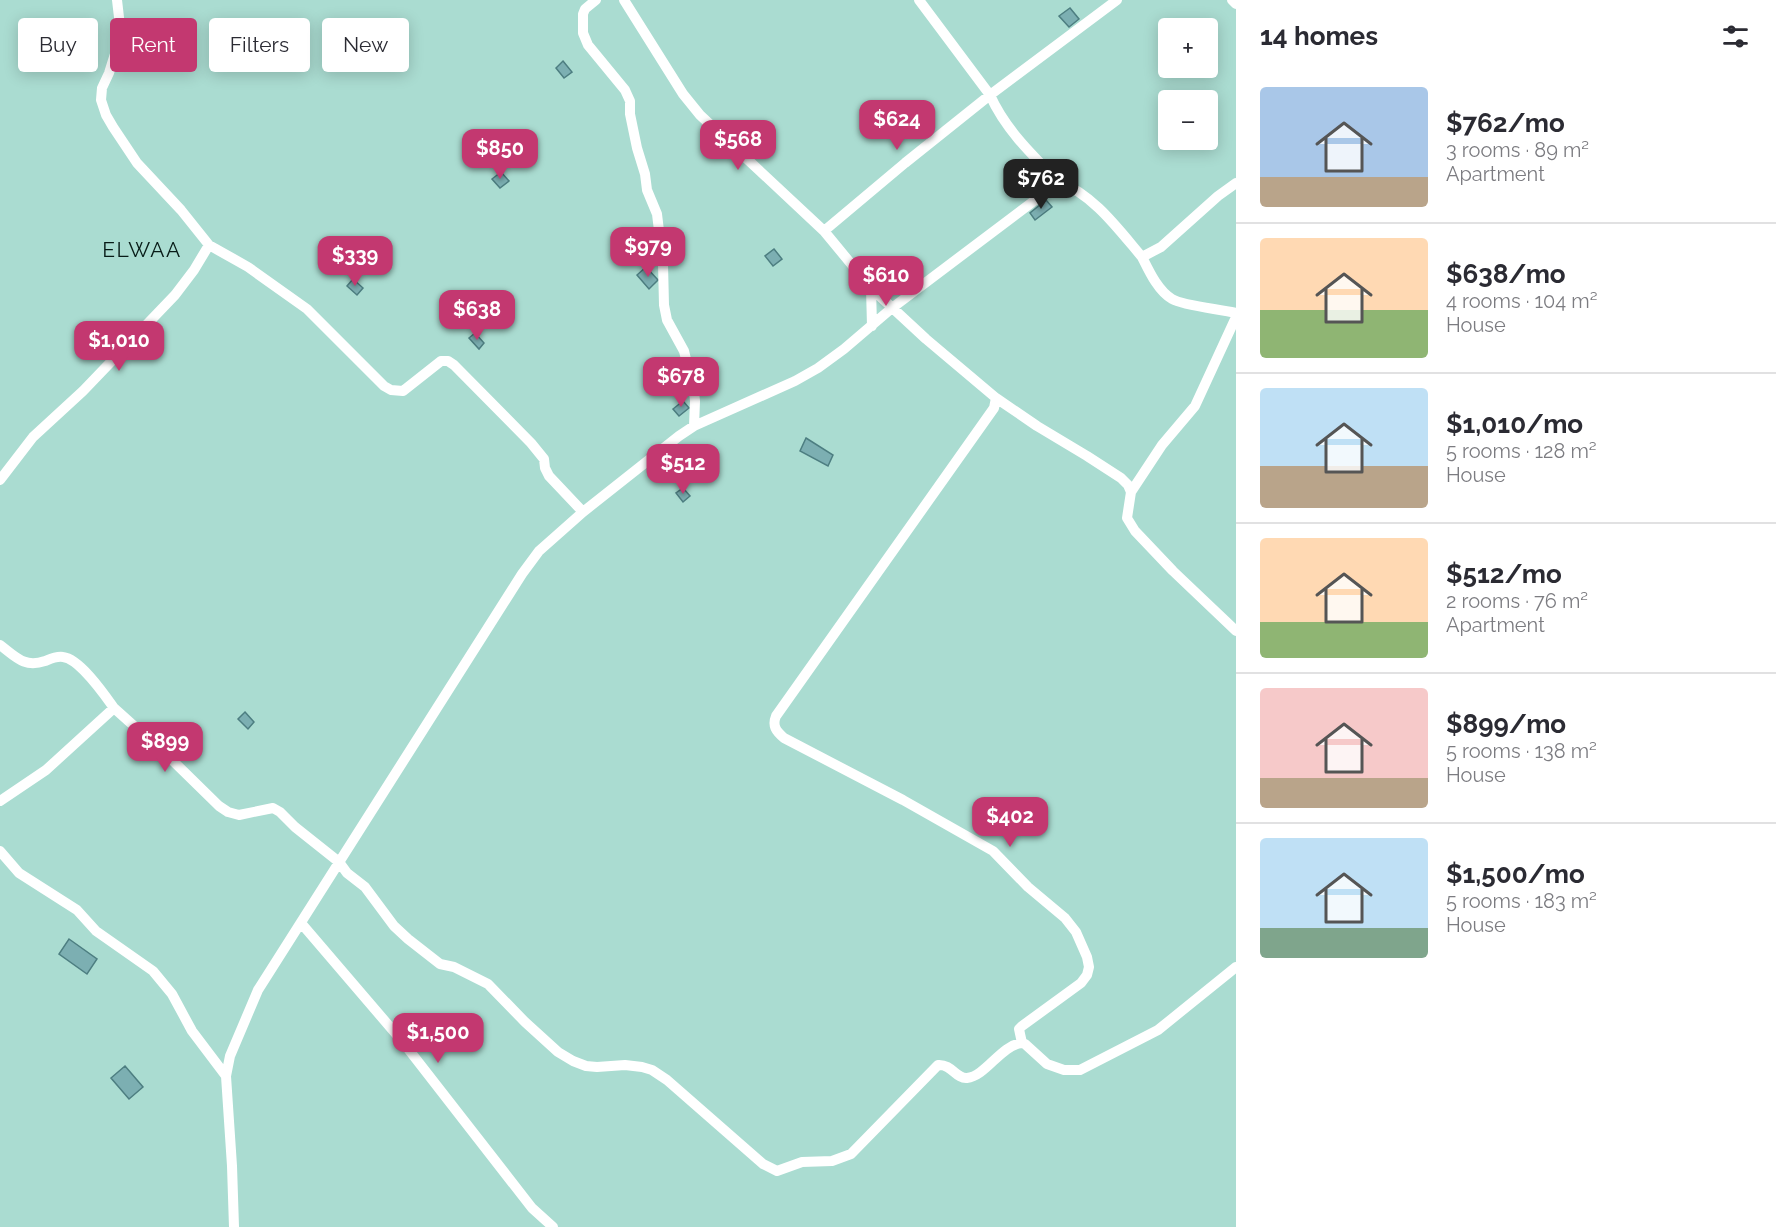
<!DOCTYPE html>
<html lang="en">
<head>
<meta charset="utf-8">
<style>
	:root { --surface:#fff; --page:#f7f7f7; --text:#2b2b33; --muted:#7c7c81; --line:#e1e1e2; --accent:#c33870 }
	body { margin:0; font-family:Raleway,sans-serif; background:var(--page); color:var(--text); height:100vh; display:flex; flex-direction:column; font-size:22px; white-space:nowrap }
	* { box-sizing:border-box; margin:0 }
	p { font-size:20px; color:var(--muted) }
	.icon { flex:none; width:33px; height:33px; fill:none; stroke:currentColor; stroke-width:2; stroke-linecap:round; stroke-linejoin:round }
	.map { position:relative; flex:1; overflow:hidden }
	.drawer { display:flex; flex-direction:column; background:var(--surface); width:540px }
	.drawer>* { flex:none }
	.top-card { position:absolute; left:18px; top:18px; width:570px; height:54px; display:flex; gap:12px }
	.fabs { position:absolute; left:1158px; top:18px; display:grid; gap:12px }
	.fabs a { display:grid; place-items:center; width:60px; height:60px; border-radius:6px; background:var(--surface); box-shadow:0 3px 15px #0003; font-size:30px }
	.price { position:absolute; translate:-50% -51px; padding:0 14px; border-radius:12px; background:var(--accent); color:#fff; font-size:20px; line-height:39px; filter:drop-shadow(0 2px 3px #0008) }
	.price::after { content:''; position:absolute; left:50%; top:36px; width:18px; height:14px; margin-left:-9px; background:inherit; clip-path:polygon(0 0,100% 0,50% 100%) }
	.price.selected { background:#222; color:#fff }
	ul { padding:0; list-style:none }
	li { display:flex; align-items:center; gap:18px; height:150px; padding:0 24px }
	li+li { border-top:2px solid var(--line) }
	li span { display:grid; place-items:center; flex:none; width:168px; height:120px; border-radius:6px; color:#555 }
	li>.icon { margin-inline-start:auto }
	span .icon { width:72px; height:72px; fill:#fffc; stroke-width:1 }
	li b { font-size:26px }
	h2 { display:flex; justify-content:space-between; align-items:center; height:72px; padding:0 24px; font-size:26px }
	.tag { padding:0 21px; border-radius:6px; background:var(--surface); box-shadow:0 3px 15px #0003; font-size:21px; line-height:54px }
	.tag.selected { background:var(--accent); color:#fff }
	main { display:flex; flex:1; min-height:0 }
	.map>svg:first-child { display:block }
	.building { fill:#7cafb2; stroke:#4d7e81; stroke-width:1.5 }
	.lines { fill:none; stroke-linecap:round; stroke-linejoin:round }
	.street { stroke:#fff; stroke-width:10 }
	.labels { text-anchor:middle; stroke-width:6; stroke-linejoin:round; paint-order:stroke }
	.quarter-label { font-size:21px; letter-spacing:1.5px; fill:#071b17; stroke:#aadcd1 }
</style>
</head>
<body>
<main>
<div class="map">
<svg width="1236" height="1227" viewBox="0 0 1236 1227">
	<rect width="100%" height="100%" fill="#aadcd1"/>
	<path class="building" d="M1070 8 1079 19 1069 27 1059 16Z
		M563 61 572 72 564 78 556 68Z
		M501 172 509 181 500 188 492 179Z
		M1046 200 1052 207 1035 220 1030 213Z
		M774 249 782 259 773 266 765 256Z
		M646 267 658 280 649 289 637 275Z
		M353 279 363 288 357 295 347 286Z
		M475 333 484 343 479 349 469 338Z
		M683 401 689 408 679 416 673 409Z
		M806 438 833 455 828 466 800 451Z
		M683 488 690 496 683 502 676 493Z
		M245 712 254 722 248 729 238 719Z
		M69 939 97 959 87 974 59 954Z
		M125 1066 143 1087 129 1099 111 1078Z"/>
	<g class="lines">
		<path class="street" d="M117 0 120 26V38L109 73 102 88 101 100 106 115 113 127 137 163 181 210 209 245 248 267 307 309 384 386 391 390 403 391 441 361H448L454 365 531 443 544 459 545 468 549 476 583 512
			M596 0 585 9 583 14V33L588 45 625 90 630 101V114L637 148 645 174 647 190 657 214 663 264 664 305 667 320 684 351 694 392 695 401 694 426
			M624 0 683 94 700 115 824 231 871 288 926 339 996 398 994 408 776 716C772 726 776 731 784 738L903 800 993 851 1028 887 1065 918 1076 932 1087 957 1089 967 1087 975 1081 983 1022 1026 1019 1029 1022 1043 1025 1044 1047 1064 1064 1070H1080L1158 1030 1236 967
			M919 0 990 95C1005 129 1033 156 1059 182
			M1232 0 1236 4
			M824 231 905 163 990 95 1117 0
			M1142 257C1149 271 1158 291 1172 299 1184 306 1220 309 1236 313
			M871 288 872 326
			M996 398 1037 426 1087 456 1121 478 1128 485 1131 492 1127 518 1135 531 1173 571 1236 631
			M0 480 33 437 83 391 175 295 194 270 209 245
			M1131 492 1162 445 1195 406 1236 317
			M0 645C16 657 24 668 45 661 50 659 56 656 63 657 80 659 104 694 114 708
			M0 801 46 770 114 708 173 761 219 806 228 812 239 815 273 808 280 812 295 827 339 862 347 873 365 887 394 926 408 939 440 964 454 967 488 984 525 1022 558 1052 573 1061 586 1066 597 1067 625 1065 642 1067 652 1070 667 1080 763 1164 777 1171 802 1162 832 1161 851 1154 938 1065C952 1064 956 1079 967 1078 986 1076 1001 1045 1022 1043
			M0 851 19 873 77 910 96 931 153 971 172 994 192 1031 226 1076
			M301 923 402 1041 532 1208 553 1227
			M234 1227 232 1166 226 1076 230 1056 258 990 522 574 539 551 583 512 679 436 694 426 795 381 818 368 844 349 892 308 1059 182C1093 194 1119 230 1142 257L1161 247 1218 196 1236 183"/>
	</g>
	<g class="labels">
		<g class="quarter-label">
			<text x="142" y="257">ELWAA</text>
		</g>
	</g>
</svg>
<div class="fabs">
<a>+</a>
<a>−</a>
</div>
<b class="price" style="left:897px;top:151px">$624</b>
<b class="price" style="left:738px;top:171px">$568</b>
<b class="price" style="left:500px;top:180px">$850</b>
<b class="price selected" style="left:1041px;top:210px">$762</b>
<b class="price" style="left:648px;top:278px">$979</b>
<b class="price" style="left:355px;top:287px">$339</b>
<b class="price" style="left:886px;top:307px">$610</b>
<b class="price" style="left:477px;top:341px">$638</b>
<b class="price" style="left:119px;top:372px">$1,010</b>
<b class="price" style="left:681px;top:408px">$678</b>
<b class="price" style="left:683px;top:495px">$512</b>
<b class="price" style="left:165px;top:773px">$899</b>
<b class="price" style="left:1010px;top:848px">$402</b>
<b class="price" style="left:438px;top:1064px">$1,500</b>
<div class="top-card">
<a class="tag">Buy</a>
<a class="tag selected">Rent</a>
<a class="tag">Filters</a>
<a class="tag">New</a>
</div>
</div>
<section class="drawer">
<h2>14 homes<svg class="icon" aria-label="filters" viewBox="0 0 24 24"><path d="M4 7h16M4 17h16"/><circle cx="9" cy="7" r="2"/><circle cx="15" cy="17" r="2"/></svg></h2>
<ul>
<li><span style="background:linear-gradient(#a9c7e8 75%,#b9a48a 0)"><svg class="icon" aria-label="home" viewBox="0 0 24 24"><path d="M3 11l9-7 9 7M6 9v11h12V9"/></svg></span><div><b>$762/mo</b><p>3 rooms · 89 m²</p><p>Apartment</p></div></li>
<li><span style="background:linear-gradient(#ffd9b3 60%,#8fb573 0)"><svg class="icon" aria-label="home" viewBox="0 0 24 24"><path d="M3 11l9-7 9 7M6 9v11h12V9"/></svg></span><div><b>$638/mo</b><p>4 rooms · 104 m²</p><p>House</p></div></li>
<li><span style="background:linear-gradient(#bfe0f5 65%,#b9a48a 0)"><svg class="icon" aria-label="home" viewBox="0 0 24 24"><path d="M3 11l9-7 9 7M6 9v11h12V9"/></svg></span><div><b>$1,010/mo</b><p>5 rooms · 128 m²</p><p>House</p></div></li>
<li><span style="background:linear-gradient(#ffd9b3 70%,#8fb573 0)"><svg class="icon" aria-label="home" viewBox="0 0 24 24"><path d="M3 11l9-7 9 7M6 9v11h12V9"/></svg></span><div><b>$512/mo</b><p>2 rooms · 76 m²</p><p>Apartment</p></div></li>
<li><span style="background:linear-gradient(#f6c9c9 75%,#b9a48a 0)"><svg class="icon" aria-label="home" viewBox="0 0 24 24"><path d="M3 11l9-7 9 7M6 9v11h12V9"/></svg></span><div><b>$899/mo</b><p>5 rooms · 138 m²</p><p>House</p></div></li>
<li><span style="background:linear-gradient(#bfe0f5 75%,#7fa58c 0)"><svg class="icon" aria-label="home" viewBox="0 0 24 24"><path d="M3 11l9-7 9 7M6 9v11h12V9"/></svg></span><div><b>$1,500/mo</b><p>5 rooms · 183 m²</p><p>House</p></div></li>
</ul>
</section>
</main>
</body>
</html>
